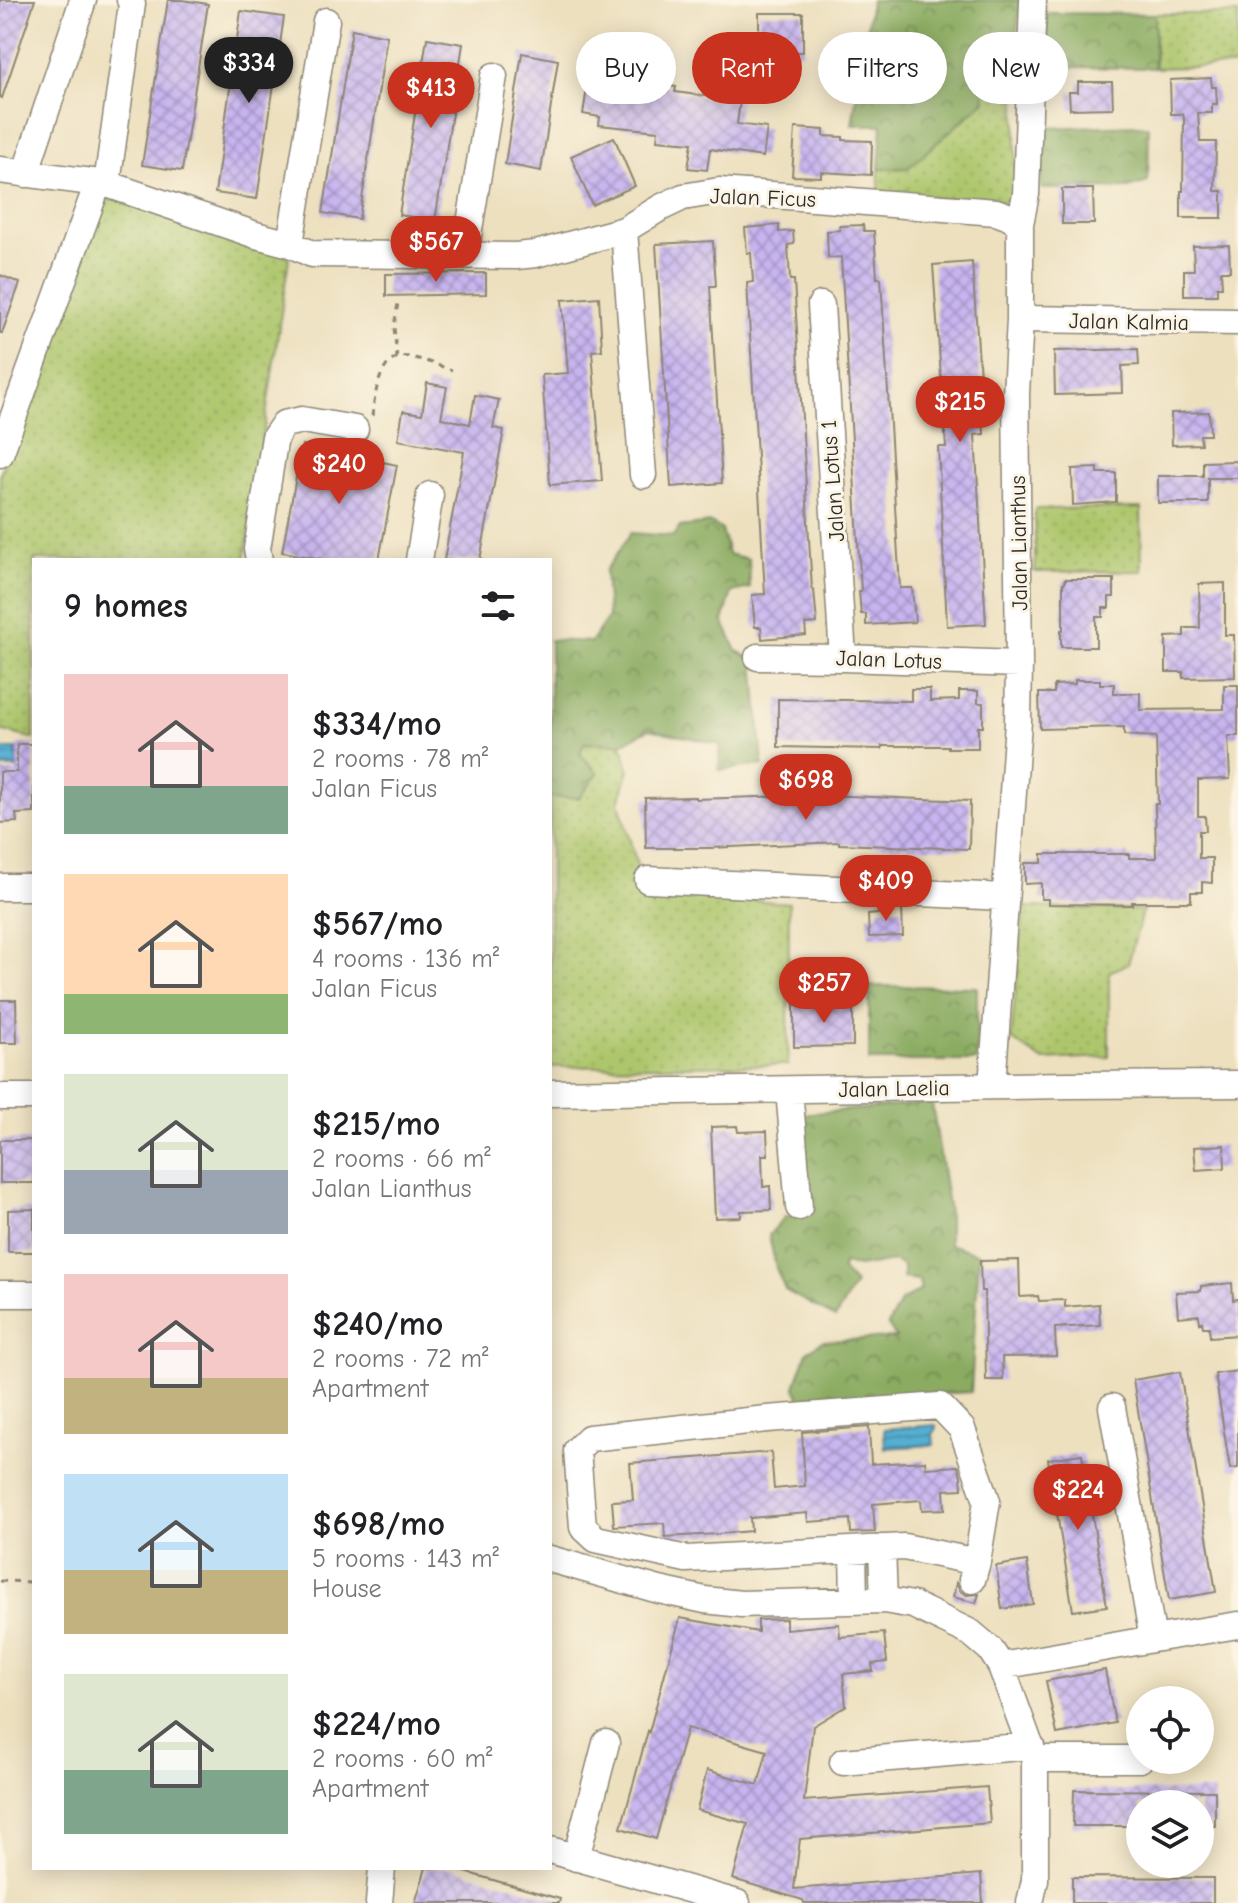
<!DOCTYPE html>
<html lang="en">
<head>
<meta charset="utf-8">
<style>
	:root { --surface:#fff; --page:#f2f2f2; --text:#202124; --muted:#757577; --accent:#c8321e }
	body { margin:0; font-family:"Comic Neue",sans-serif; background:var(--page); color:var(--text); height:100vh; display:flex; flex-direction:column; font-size:30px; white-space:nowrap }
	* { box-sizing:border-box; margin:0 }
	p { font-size:26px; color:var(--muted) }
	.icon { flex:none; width:44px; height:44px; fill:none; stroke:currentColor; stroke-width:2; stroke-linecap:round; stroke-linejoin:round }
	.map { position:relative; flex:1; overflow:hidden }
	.side { position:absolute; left:32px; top:558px; width:520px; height:1312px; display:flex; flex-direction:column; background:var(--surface); border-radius:0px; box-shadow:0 4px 20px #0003 }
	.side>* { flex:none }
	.top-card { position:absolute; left:576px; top:32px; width:542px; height:72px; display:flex; gap:16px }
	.tools { position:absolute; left:1126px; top:1686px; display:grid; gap:16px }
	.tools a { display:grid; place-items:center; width:88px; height:88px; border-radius:50%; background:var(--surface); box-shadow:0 4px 20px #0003; font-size:40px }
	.price { position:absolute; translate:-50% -68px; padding:0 18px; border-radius:28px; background:var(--accent); color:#fff; font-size:26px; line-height:52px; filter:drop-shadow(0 2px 4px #0008) }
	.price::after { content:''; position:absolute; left:50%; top:48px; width:24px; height:18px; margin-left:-12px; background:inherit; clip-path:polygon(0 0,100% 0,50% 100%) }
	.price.active { background:#222; color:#fff }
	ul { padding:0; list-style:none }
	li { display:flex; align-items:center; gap:24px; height:200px; padding:0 32px }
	li span { display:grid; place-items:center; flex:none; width:224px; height:160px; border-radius:0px; color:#555 }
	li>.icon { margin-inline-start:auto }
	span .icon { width:96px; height:96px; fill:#fffc; stroke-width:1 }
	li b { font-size:34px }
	h2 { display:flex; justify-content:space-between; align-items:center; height:96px; padding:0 32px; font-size:34px }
	.chip { padding:0 28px; border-radius:36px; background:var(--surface); box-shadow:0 4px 20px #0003; font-size:28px; line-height:72px }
	.chip.active { background:var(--accent); color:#fff }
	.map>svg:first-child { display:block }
	.grass { fill:url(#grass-dots); stroke:#6c784c; stroke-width:2 }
	.forest { fill:url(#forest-crowns); stroke:#5a6b46; stroke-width:2 }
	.water { fill:url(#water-rules); stroke:#406d7e; stroke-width:2 }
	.building { fill:url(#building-cross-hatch) }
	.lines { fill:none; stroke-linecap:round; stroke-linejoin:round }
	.minor-casing { stroke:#8c8675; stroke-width:29 }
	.path { stroke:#8c8675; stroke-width:3; stroke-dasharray:6 6; stroke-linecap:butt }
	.minor { stroke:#fff; stroke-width:26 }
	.labels { text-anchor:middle; stroke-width:6; stroke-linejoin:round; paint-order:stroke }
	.street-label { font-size:22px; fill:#2b2b2b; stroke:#fcf5e5 }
</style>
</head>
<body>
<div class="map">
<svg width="1238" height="1903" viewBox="0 0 1238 1903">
	<defs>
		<pattern id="grass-dots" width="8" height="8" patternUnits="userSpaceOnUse" patternTransform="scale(2)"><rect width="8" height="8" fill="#adc66c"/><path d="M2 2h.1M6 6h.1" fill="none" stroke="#95aa5e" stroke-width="1.8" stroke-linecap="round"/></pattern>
		<pattern id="forest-crowns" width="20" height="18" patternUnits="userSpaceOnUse" patternTransform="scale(2)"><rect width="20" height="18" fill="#8aab60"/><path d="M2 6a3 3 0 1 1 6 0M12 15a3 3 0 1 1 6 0" fill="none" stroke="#718b4f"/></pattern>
		<pattern id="water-rules" width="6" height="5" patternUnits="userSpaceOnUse" patternTransform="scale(2)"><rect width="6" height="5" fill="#55afd2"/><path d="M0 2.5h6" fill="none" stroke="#478fab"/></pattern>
		<pattern id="building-cross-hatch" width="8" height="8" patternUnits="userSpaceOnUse" patternTransform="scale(2)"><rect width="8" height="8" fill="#c8b5f0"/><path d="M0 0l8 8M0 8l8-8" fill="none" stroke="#a393c3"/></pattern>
	</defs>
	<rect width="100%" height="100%" fill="#fcf5e5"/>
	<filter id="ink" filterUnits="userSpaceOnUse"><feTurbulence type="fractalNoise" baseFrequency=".0125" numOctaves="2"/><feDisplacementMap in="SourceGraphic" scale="16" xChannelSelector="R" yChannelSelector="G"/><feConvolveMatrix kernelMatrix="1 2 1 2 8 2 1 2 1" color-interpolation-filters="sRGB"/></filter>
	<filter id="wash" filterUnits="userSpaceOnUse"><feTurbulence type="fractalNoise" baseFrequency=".006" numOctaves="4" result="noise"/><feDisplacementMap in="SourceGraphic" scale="32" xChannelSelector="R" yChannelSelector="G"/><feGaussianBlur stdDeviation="1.8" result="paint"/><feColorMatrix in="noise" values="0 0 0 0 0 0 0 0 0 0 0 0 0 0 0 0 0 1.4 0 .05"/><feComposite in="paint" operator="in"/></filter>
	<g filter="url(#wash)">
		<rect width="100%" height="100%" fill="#ede0bf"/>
		<path class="grass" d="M1155 14H1238V66L1155 68Z
			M1016 35V193L1004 202 879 196V169L908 168 981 45Z
			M112 197 276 249 289 258 245 560H34V739L0 730V474L93 221 103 204Z
			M1141 508 1142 571 1035 572V509Z
			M584 743 622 744 629 769 619 803 645 892 789 903 788 1065 550 1067V797L579 798 597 772 580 754Z
			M1024 907 1143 910 1128 964 1109 972V1057L1042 1060 1011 1039Z"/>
		<path class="forest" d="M871 0H1021L1016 35 981 45 985 101 908 168 879 169 882 125H852Z
			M1047 13 1155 14 1154 68 1046 67Z
			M1140 125 1149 127 1148 182 1128 188 1042 189 1040 128Z
			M711 523 722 530 728 554 749 559 750 588 732 592 723 621 737 651 754 660 763 765 719 770 720 744 649 729 622 744 584 743 580 754 598 773 579 798 550 797V640L591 642 608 617 605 571 631 533 674 536 680 527Z
			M869 986 977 987V1061H869Z
			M932 1103 949 1213V1244L979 1254 971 1392 801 1402 795 1386 807 1352 822 1341 896 1338 888 1325 901 1301 921 1290 919 1280 903 1278V1266L894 1261 858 1267 844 1263 842 1270 855 1284 835 1318 785 1290 776 1268 769 1235 785 1217 807 1212 803 1114Z"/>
		<path class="water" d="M0 747 3 749H16L17 768H0Z
			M936 1425V1430L933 1434 934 1445 885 1448 884 1429Z"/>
		<g id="blocks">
			<path class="building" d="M0 0H35L2 98 0 97Z
				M168 0H182L208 4 182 171 142 165Z
				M241 11 284 17 257 199 215 193Z
				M759 13H803V52H797V59H764L765 32H759Z
				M352 29 387 36 359 219 323 213Z
				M427 38 463 44 435 221 399 215Z
				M522 53 558 60 541 171 505 164Z
				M590 69 621 74 620 79 629 80V82L676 87 675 92 740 101 737 124 767 128 763 157 710 149 707 170 688 168 692 143 657 140 658 131 599 125 600 117 583 114Z
				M1211 78 1212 87H1216L1217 104H1212V113H1198L1200 142H1216L1215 191H1222V218H1181V191H1183L1184 119 1183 114H1171L1170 80Z
				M1078 82H1112L1113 108 1070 109 1069 92H1078Z
				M795 128 824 130V136L843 137V140L872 141 871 175 821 172V177L792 176Z
				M614 137 635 186 592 205 571 156Z
				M1062 189H1093L1094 224H1062Z
				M779 225V232L793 231 794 244 788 245 790 280H794L812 590H814L817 623 805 624 806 635 762 639 761 627H755L752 595 765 594 747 283 753 282 751 253H747L745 228Z
				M863 225 864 231H874L877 278H881L900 588H912L915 622 866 625V614H861L859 591H861L841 257 828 258 827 231 840 230 839 226Z
				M713 241 716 286H710L722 483 671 487 656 244Z
				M1229 245 1230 271H1221L1222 287H1217V295H1184V270H1194L1193 246Z
				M972 262 984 434 975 435 986 624 947 626 938 447H946L933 265Z
				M486 273V294L386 296V274Z
				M0 275 20 283 2 333H0Z
				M599 297 602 350 592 351 602 481 550 485 542 375 568 373 562 300Z
				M1138 349 1139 365 1122 366 1123 393 1055 395 1054 351Z
				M427 383 447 387 441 418 470 424 475 395 499 400 493 428 504 430 480 560H444L464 452 398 440 403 411 422 414Z
				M1209 412 1210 435H1200L1201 444 1172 445 1171 413Z
				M302 445 397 465 379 560H327L282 552Z
				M1238 461V478H1208V503H1158V476H1203V462Z
				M1098 468V473H1116V502L1073 505 1072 469Z
				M1065 579H1114V597H1109V608H1103V617H1096V647H1061V630H1063V583H1065Z
				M1225 583V635H1234L1235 677 1183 678V672H1166V637L1184 636V628H1200L1199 584Z
				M1075 680H1100V684H1114V693H1140V710L1224 709V685H1238V736H1228L1230 779 1198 780V816H1205L1206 831H1199V858H1212V883L1202 882V892H1191V902H1132V905L1048 904V899H1041V883L1025 884V863H1042V854H1129V858H1156L1155 804H1158L1156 737 1124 735V727L1040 729 1039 693H1054V685L1075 684Z
				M911 689H930V701L959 700V691H978V703H983V727H978V748H948V746H882V749L778 747V699L911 701Z
				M17 744H34V813L16 814 17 822 0 823V772H17Z
				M823 795 970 801 969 849 839 844V842L710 848H646L645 798 696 797V799Z
				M878 908H902L903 936 869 937 868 915 878 914Z
				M0 1000H16L17 1043H0Z
				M853 1003V1046L794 1047V1004Z
				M737 1126 738 1132 767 1131 768 1155H762L763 1187 770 1186 771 1210 741 1211V1217L715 1218 711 1127Z
				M0 1140H34V1183H0Z
				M1224 1145 1225 1168 1196 1170 1194 1147Z
				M34 1209V1252H8V1210Z
				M1019 1260 1020 1297 1038 1296 1039 1301 1065 1300V1307L1099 1304 1100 1325 1055 1328 1056 1356 1002 1357 1003 1380H986L984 1291H981L980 1261Z
				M1232 1283 1233 1300 1238 1299V1335L1210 1337 1209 1327H1203L1202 1322 1200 1323 1199 1315 1178 1317 1176 1292 1201 1291V1286Z
				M1238 1371V1468L1230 1469 1215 1374Z
				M1180 1372 1216 1592 1169 1600 1133 1380Z
				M869 1427 871 1464 925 1461 926 1468 958 1466 961 1476 962 1489 944 1490 945 1509 922 1510 921 1500 873 1504 875 1532 851 1533 850 1519 808 1522 807 1513 750 1518 751 1531 718 1534 665 1537 664 1523 614 1526 612 1501 633 1500 630 1463 771 1452 774 1489 805 1486 802 1432Z
				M1082 1454 1107 1606 1073 1611 1048 1459Z
				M1027 1561 1033 1604 1002 1609 996 1566Z
				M956 1583 960 1591 967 1595 979 1594 976 1603 953 1597Z
				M680 1618 758 1632V1620L786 1619V1629L839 1624 840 1637 884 1633 887 1662 872 1664 873 1671 843 1674 846 1706 813 1726 804 1801 987 1787 990 1823 800 1839 794 1889 981 1874 983 1903H804L803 1900 733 1879 748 1824 697 1810 707 1770 758 1785 767 1751 687 1728 656 1839 621 1828 648 1731 649 1732Z
				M1105 1670 1115 1723 1057 1734 1046 1681Z
				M1074 1790 1215 1791V1826H1200V1804H1140V1826H1073Z
				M426 1868H451L560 1899 559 1903H415Z
				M1072 1877 1213 1878V1903H1072Z"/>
		</g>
	</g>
	<g filter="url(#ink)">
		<use href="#blocks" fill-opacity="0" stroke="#8c8675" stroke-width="2"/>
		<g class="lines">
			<defs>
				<path id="minor" d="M0 170 107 184 256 235 290 244 312 254 516 256 536 254 624 230 660 208 683 197 719 191 996 212 1007 216 1020 224
					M25 174 83 0
					M107 184 132 4 130 0
					M624 230 643 475
					M290 244 326 21
					M465 254 494 76
					M821 305 843 658
					M1020 319 1238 322
					M0 454 98 183
					M259 560 257 549 275 437 284 424 302 420 355 429
					M419 560 430 495
					M758 657 843 658 1019 664
					M648 880 1004 897
					M0 887H34
					M992 1086 1018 722 1019 664 1016 394 1020 319V224L1026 194 1033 0
					M789 1090 799 1207
					M550 1093 1069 1085 1238 1084
					M0 1097H34
					M0 1294H34
					M1112 1407 1153 1639 1238 1625
					M882 1548 884 1600
					M853 1550 854 1601
					M550 1559 659 1590 705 1600 741 1604 884 1600 913 1605 971 1633 990 1649 1001 1666 1153 1639
					M972 1580 977 1562 987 1501 962 1429 940 1406 767 1419 589 1438 577 1450 583 1527 596 1539 686 1559 904 1547 977 1562
					M1001 1666 1035 1759V1880L1030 1903
					M1035 1759H1140
					M843 1762 1031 1746
					M550 1850 737 1903
					M576 1858 606 1743
					M379 1903 382 1868"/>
			</defs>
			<use href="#minor" class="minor-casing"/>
			<path class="path" d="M397 358 394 327 398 303
				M372 416C375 396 379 352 409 357 423 359 439 366 452 370
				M0 1581 34 1582"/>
			<use href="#minor" class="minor"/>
		</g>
	</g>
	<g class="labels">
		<g class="street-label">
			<text transform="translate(763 197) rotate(2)" y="8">Jalan Ficus</text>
			<text transform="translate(1129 321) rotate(1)" y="8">Jalan Kalmia</text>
			<text transform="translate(832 481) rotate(-94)" y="8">Jalan Lotus 1</text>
			<text transform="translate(1018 543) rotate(-91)" y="8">Jalan Lianthus</text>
			<text transform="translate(889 659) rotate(2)" y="8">Jalan Lotus</text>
			<text transform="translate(894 1088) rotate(-1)" y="8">Jalan Laelia</text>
		</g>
	</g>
</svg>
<div class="tools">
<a><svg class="icon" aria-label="locate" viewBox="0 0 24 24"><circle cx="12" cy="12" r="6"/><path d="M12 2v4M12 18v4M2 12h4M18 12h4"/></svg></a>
<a><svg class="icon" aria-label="layers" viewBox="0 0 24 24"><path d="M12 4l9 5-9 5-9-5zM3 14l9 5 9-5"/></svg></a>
</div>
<b class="price active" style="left:249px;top:105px">$334</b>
<b class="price" style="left:431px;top:130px">$413</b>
<b class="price" style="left:436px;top:284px">$567</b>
<b class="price" style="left:960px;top:444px">$215</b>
<b class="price" style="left:339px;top:506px">$240</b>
<b class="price" style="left:806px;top:822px">$698</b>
<b class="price" style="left:886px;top:923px">$409</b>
<b class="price" style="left:824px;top:1025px">$257</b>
<b class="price" style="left:1078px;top:1532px">$224</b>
<div class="top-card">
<a class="chip">Buy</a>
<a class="chip active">Rent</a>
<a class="chip">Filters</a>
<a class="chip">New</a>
</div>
<section class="side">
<h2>9 homes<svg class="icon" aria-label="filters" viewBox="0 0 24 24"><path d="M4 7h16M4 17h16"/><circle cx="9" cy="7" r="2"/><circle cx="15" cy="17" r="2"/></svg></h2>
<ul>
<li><span style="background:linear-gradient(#f6c9c9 70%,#7fa58c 0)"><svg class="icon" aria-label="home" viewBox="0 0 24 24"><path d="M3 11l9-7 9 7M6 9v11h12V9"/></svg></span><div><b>$334/mo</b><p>2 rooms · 78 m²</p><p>Jalan Ficus</p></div></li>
<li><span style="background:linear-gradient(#ffd9b3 75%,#8fb573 0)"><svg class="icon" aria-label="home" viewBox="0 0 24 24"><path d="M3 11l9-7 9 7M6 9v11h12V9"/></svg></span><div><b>$567/mo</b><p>4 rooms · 136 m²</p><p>Jalan Ficus</p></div></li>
<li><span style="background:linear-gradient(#dfe7d0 60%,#9aa5b1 0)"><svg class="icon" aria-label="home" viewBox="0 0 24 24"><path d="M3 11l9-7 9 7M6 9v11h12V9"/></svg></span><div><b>$215/mo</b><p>2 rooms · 66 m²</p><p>Jalan Lianthus</p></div></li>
<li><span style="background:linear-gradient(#f6c9c9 65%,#c2b280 0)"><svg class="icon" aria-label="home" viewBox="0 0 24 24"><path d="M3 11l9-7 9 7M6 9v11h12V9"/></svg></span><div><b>$240/mo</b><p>2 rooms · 72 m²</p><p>Apartment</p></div></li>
<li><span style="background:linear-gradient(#bfe0f5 60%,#c2b280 0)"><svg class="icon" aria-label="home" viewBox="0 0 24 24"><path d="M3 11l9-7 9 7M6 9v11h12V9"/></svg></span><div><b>$698/mo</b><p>5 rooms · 143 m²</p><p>House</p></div></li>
<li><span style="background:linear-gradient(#dfe7d0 60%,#7fa58c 0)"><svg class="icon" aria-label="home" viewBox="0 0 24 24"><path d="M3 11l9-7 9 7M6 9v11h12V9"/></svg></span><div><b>$224/mo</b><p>2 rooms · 60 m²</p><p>Apartment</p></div></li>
</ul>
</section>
</div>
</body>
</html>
